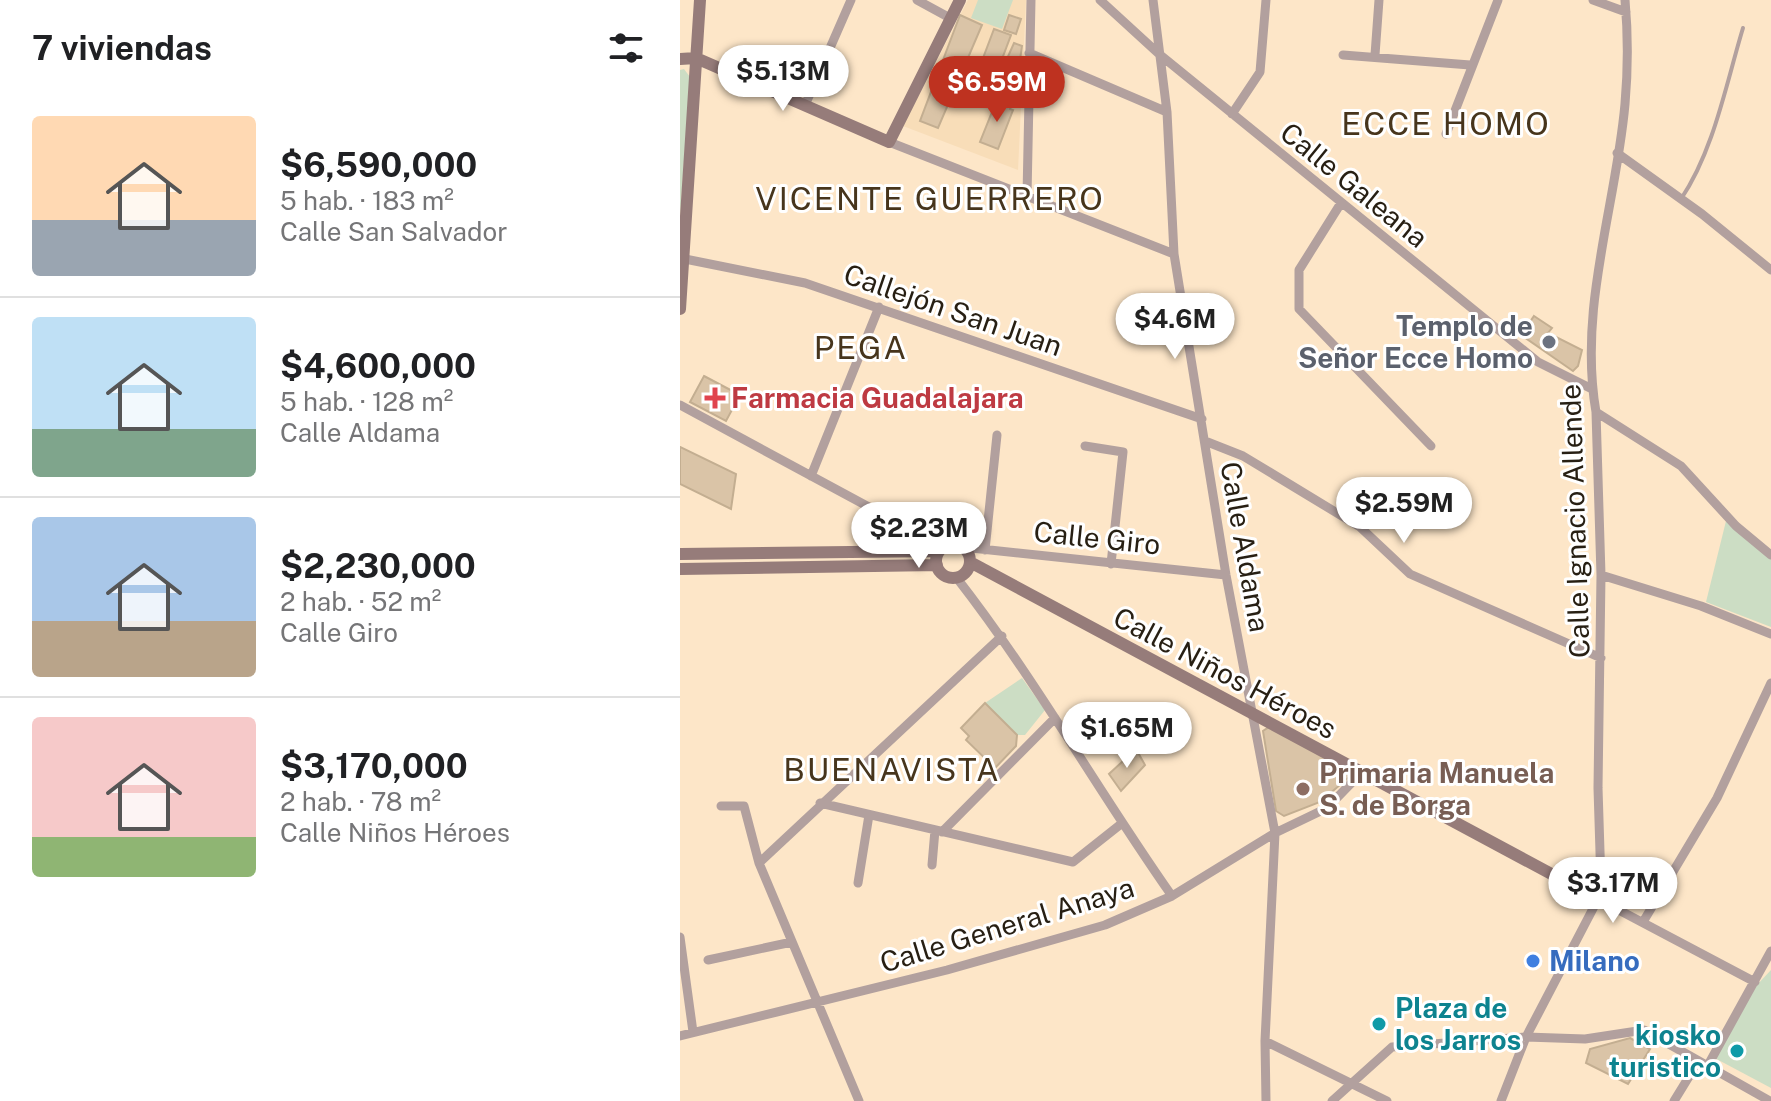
<!DOCTYPE html>
<html lang="es">
<head>
<meta charset="utf-8">
<style>
	:root { --surface:#fff; --page:#f6f6f6; --text:#202124; --muted:#757577; --line:#e0e0e0; --accent:#be3220 }
	body { margin:0; font-family:"Public Sans",sans-serif; background:var(--page); color:var(--text); height:100vh; display:flex; flex-direction:column; font-size:30px; white-space:nowrap }
	* { box-sizing:border-box; margin:0 }
	p { font-size:26px; color:var(--muted) }
	.icon { flex:none; width:44px; height:44px; fill:none; stroke:currentColor; stroke-width:2; stroke-linecap:round; stroke-linejoin:round }
	.map { position:relative; flex:1; overflow:hidden }
	.side { display:flex; flex-direction:column; background:var(--surface); width:680px }
	.side>* { flex:none }
	.price { position:absolute; translate:-50% -68px; padding:0 18px; border-radius:28px; background:#fff; color:#222; font-size:26px; line-height:52px; filter:drop-shadow(0 2px 4px #0008) }
	.price::after { content:''; position:absolute; left:50%; top:48px; width:24px; height:18px; margin-left:-12px; background:inherit; clip-path:polygon(0 0,100% 0,50% 100%) }
	.price.selected { background:var(--accent); color:#fff }
	ul { padding:0; list-style:none }
	li { display:flex; align-items:center; gap:24px; height:200px; padding:0 32px }
	li+li { border-top:2px solid var(--line) }
	li span { display:grid; place-items:center; flex:none; width:224px; height:160px; border-radius:8px; color:#555 }
	li>.icon { margin-inline-start:auto }
	span .icon { width:96px; height:96px; fill:#fffc; stroke-width:1 }
	li b { font-size:34px }
	h2 { display:flex; justify-content:space-between; align-items:center; height:96px; padding:0 32px; font-size:34px }
	main { display:flex; flex:1; min-height:0 }
	.map>svg:first-child { display:block }
	.built { fill:#f8ddb8 }
	.green { fill:#ccddc4 }
	.building { fill:#dac4a7; stroke:#c3ae91; stroke-width:2 }
	.lines { fill:none; stroke-linecap:round; stroke-linejoin:round }
	.lane { stroke:#b2a09e; stroke-width:4 }
	.street { stroke:#b2a09e; stroke-width:9 }
	.secondary { stroke:#967c7a; stroke-width:12 }
	.worship-dot { fill:#6b7280; stroke:#fff; stroke-width:3 }
	.health-dot { fill:#e0444e; stroke:#fff; stroke-width:3 }
	.education-dot { fill:#8d6e63; stroke:#fff; stroke-width:3 }
	.shop-dot { fill:#3f7fe0; stroke:#fff; stroke-width:3 }
	.culture-dot { fill:#0f9aa8; stroke:#fff; stroke-width:3 }
	.labels { text-anchor:middle; stroke-width:6; stroke-linejoin:round; paint-order:stroke }
	.street-label { font-size:28px; fill:#271f13; stroke:#fff }
	.worship-label { font-size:28px; font-weight:bold; fill:#5b616d; stroke:#fff; text-anchor:end }
	.health-label { font-size:28px; font-weight:bold; fill:#be3a42; stroke:#fff; text-anchor:start }
	.education-label { font-size:28px; font-weight:bold; fill:#785e54; stroke:#fff; text-anchor:start }
	.shop-label { font-size:28px; font-weight:bold; fill:#366cbe; stroke:#fff; text-anchor:start }
	.culture-label { font-size:28px; font-weight:bold; fill:#0d838f; stroke:#fff; text-anchor:start }
	.quarter-label { font-size:32px; letter-spacing:2px; fill:#47351c; stroke:#fff }
</style>
</head>
<body>
<main>
<section class="side">
<h2>7 viviendas<svg class="icon" aria-label="filters" viewBox="0 0 24 24"><path d="M4 7h16M4 17h16"/><circle cx="9" cy="7" r="2"/><circle cx="15" cy="17" r="2"/></svg></h2>
<ul>
<li><span style="background:linear-gradient(#ffd9b3 65%,#9aa5b1 0)"><svg class="icon" aria-label="home" viewBox="0 0 24 24"><path d="M3 11l9-7 9 7M6 9v11h12V9"/></svg></span><div><b>$6,590,000</b><p>5 hab. · 183 m²</p><p>Calle San Salvador</p></div></li>
<li><span style="background:linear-gradient(#bfe0f5 70%,#7fa58c 0)"><svg class="icon" aria-label="home" viewBox="0 0 24 24"><path d="M3 11l9-7 9 7M6 9v11h12V9"/></svg></span><div><b>$4,600,000</b><p>5 hab. · 128 m²</p><p>Calle Aldama</p></div></li>
<li><span style="background:linear-gradient(#a9c7e8 65%,#b9a48a 0)"><svg class="icon" aria-label="home" viewBox="0 0 24 24"><path d="M3 11l9-7 9 7M6 9v11h12V9"/></svg></span><div><b>$2,230,000</b><p>2 hab. · 52 m²</p><p>Calle Giro</p></div></li>
<li><span style="background:linear-gradient(#f6c9c9 75%,#8fb573 0)"><svg class="icon" aria-label="home" viewBox="0 0 24 24"><path d="M3 11l9-7 9 7M6 9v11h12V9"/></svg></span><div><b>$3,170,000</b><p>2 hab. · 78 m²</p><p>Calle Niños Héroes</p></div></li>
</ul>
</section>
<div class="map">
<svg width="1091" height="1101" viewBox="0 0 1091 1101">
	<rect width="100%" height="100%" fill="#fde6c8"/>
	<path class="built" d="M288 0H346L338 170 223 126Z"/>
	<path class="green" d="M298 0H333L322 29 291 18Z
		M4 69 10 77 0 217V70Z
		M1046 521 1091 558V627L1026 602Z
		M342 678 365 710 345 735H337L305 703Z
		M1091 970V1088L1029 1055 1076 986Z"/>
	<path class="building" d="M280 15 302 25 258 128 240 121Z
		M329 15 341 19 336 34 324 30Z
		M314 29 331 35 308 96 291 90Z
		M334 43 342 46 339 67 326 61Z
		M318 97 332 103 330 109 333 110 318 149 300 142Z
		M854 316 872 328 868 333 902 350 898 366 893 371 841 335Z
		M24 376 60 395 46 421 10 402Z
		M0 447 56 474 51 509 0 484Z
		M305 703 337 735 336 746 315 768 286 740 289 736 281 728Z
		M589 727 674 773 640 802 604 816 596 811 583 731Z
		M456 749 465 765 441 791 429 774Z
		M950 1038 970 1049 948 1084 906 1063 910 1049Z"/>
	<g class="lines">
		<path class="lane" d="M1001 199C1034 150 1046 84 1063 28"/>
		<path class="street" d="M237 0 270 18
			M420 0 479 54 858 362 912 389
			M473 0 487 112 494 254 546 575 595 833 585 1041 586 1101
			M913 0 946 12
			M349 53 487 112
			M663 55 790 65
			M695 55 699 0
			M126 103 171 0
			M552 114 580 72 586 0
			M766 134 818 0
			M209 142 494 254
			M937 153 1022 214 1091 270
			M347 196 351 0
			M661 203 619 270V309L751 446
			M5 259 125 283 522 419
			M0 405 263 547
			M916 412 1001 466 1056 526 1091 555
			M525 441 563 456 680 527 730 574 921 658
			M405 446 443 452 431 564
			M131 476 199 307
			M282 547 546 575
			M305 550 317 435
			M921 575 1021 606 1091 634
			M276 577C355 678 418 791 492 896
			M140 803 393 862 441 824
			M41 806H64L79 863 179 1101
			M262 832 375 718
			M79 863 322 636
			M252 865 255 830
			M178 883 189 815
			M918 899 1075 982
			M963 922 1037 798 1091 683
			M0 937 13 1032
			M28 960 112 942
			M0 1036 267 970 425 925 492 896 595 833 647 808 681 773
			M585 1041 707 1101
			M1027 1067 1091 951
			M652 1101 712 1047 846 1037 905 1039 964 1030 1090 1101
			M821 1101 846 1037 918 899 921 884 918 788 921 575 916 412C898 308 936 206 945 104 948 70 948 33 945 0
			M994 1101 1018 1062"/>
		<path class="secondary" d="M0 59 16 58 209 142 280 0
			M0 309 20 0
			M256 561a17 17 0 1 1 34 0a17 17 0 1 1-34 0Z
			M0 554 259 551
			M290 562 918 899
			M0 569 257 565"/>
	</g>
	<circle class="worship-dot" cx="869" cy="342" r="8"/>
	<path class="health-dot" d="M31 386h8v8h8v8h-8v8h-8v-8h-8v-8h8z"/>
	<circle class="education-dot" cx="623" cy="789" r="8"/>
	<circle class="shop-dot" cx="853" cy="961" r="8"/>
	<g class="culture-dot">
		<circle cx="699" cy="1024" r="8"/>
		<circle cx="1057" cy="1051" r="8"/>
	</g>
	<g class="labels">
		<g class="street-label">
			<text transform="translate(674 185) rotate(39)" y="10">Calle Galeana</text>
			<text transform="translate(273 310) rotate(19)" y="10">Callejón San Juan</text>
			<text transform="translate(895 521) rotate(-92)" y="10">Calle Ignacio Allende</text>
			<text transform="translate(417 538) rotate(6)" y="10">Calle Giro</text>
			<text transform="translate(565 547) rotate(80)" y="10">Calle Aldama</text>
			<text transform="translate(545 673) rotate(28)" y="10">Calle Niños Héroes</text>
			<text transform="translate(327 925) rotate(-17)" y="10">Calle General Anaya</text>
		</g>
		<g class="worship-label">
			<text x="853" y="336">Templo de<tspan x="853" dy="32">Señor Ecce Homo</tspan></text>
		</g>
		<g class="health-label">
			<text x="51" y="408">Farmacia Guadalajara</text>
		</g>
		<g class="education-label">
			<text x="639" y="783">Primaria Manuela<tspan x="639" dy="32">S. de Borga</tspan></text>
		</g>
		<g class="shop-label">
			<text x="869" y="971">Milano</text>
		</g>
		<g class="culture-label">
			<text x="715" y="1018">Plaza de<tspan x="715" dy="32">los Jarros</tspan></text>
			<text x="1041" y="1045" text-anchor="end">kiosko<tspan x="1041" dy="32">turistico</tspan></text>
		</g>
		<g class="quarter-label">
			<text x="766" y="135">ECCE HOMO</text>
			<text x="250" y="210">VICENTE GUERRERO</text>
			<text x="181" y="359">PEGA</text>
			<text x="212" y="781">BUENAVISTA</text>
		</g>
	</g>
</svg>
<b class="price" style="left:103px;top:113px">$5.13M</b>
<b class="price selected" style="left:317px;top:124px">$6.59M</b>
<b class="price" style="left:495px;top:361px">$4.6M</b>
<b class="price" style="left:724px;top:545px">$2.59M</b>
<b class="price" style="left:239px;top:570px">$2.23M</b>
<b class="price" style="left:447px;top:770px">$1.65M</b>
<b class="price" style="left:933px;top:925px">$3.17M</b>
</div>
</main>
</body>
</html>
